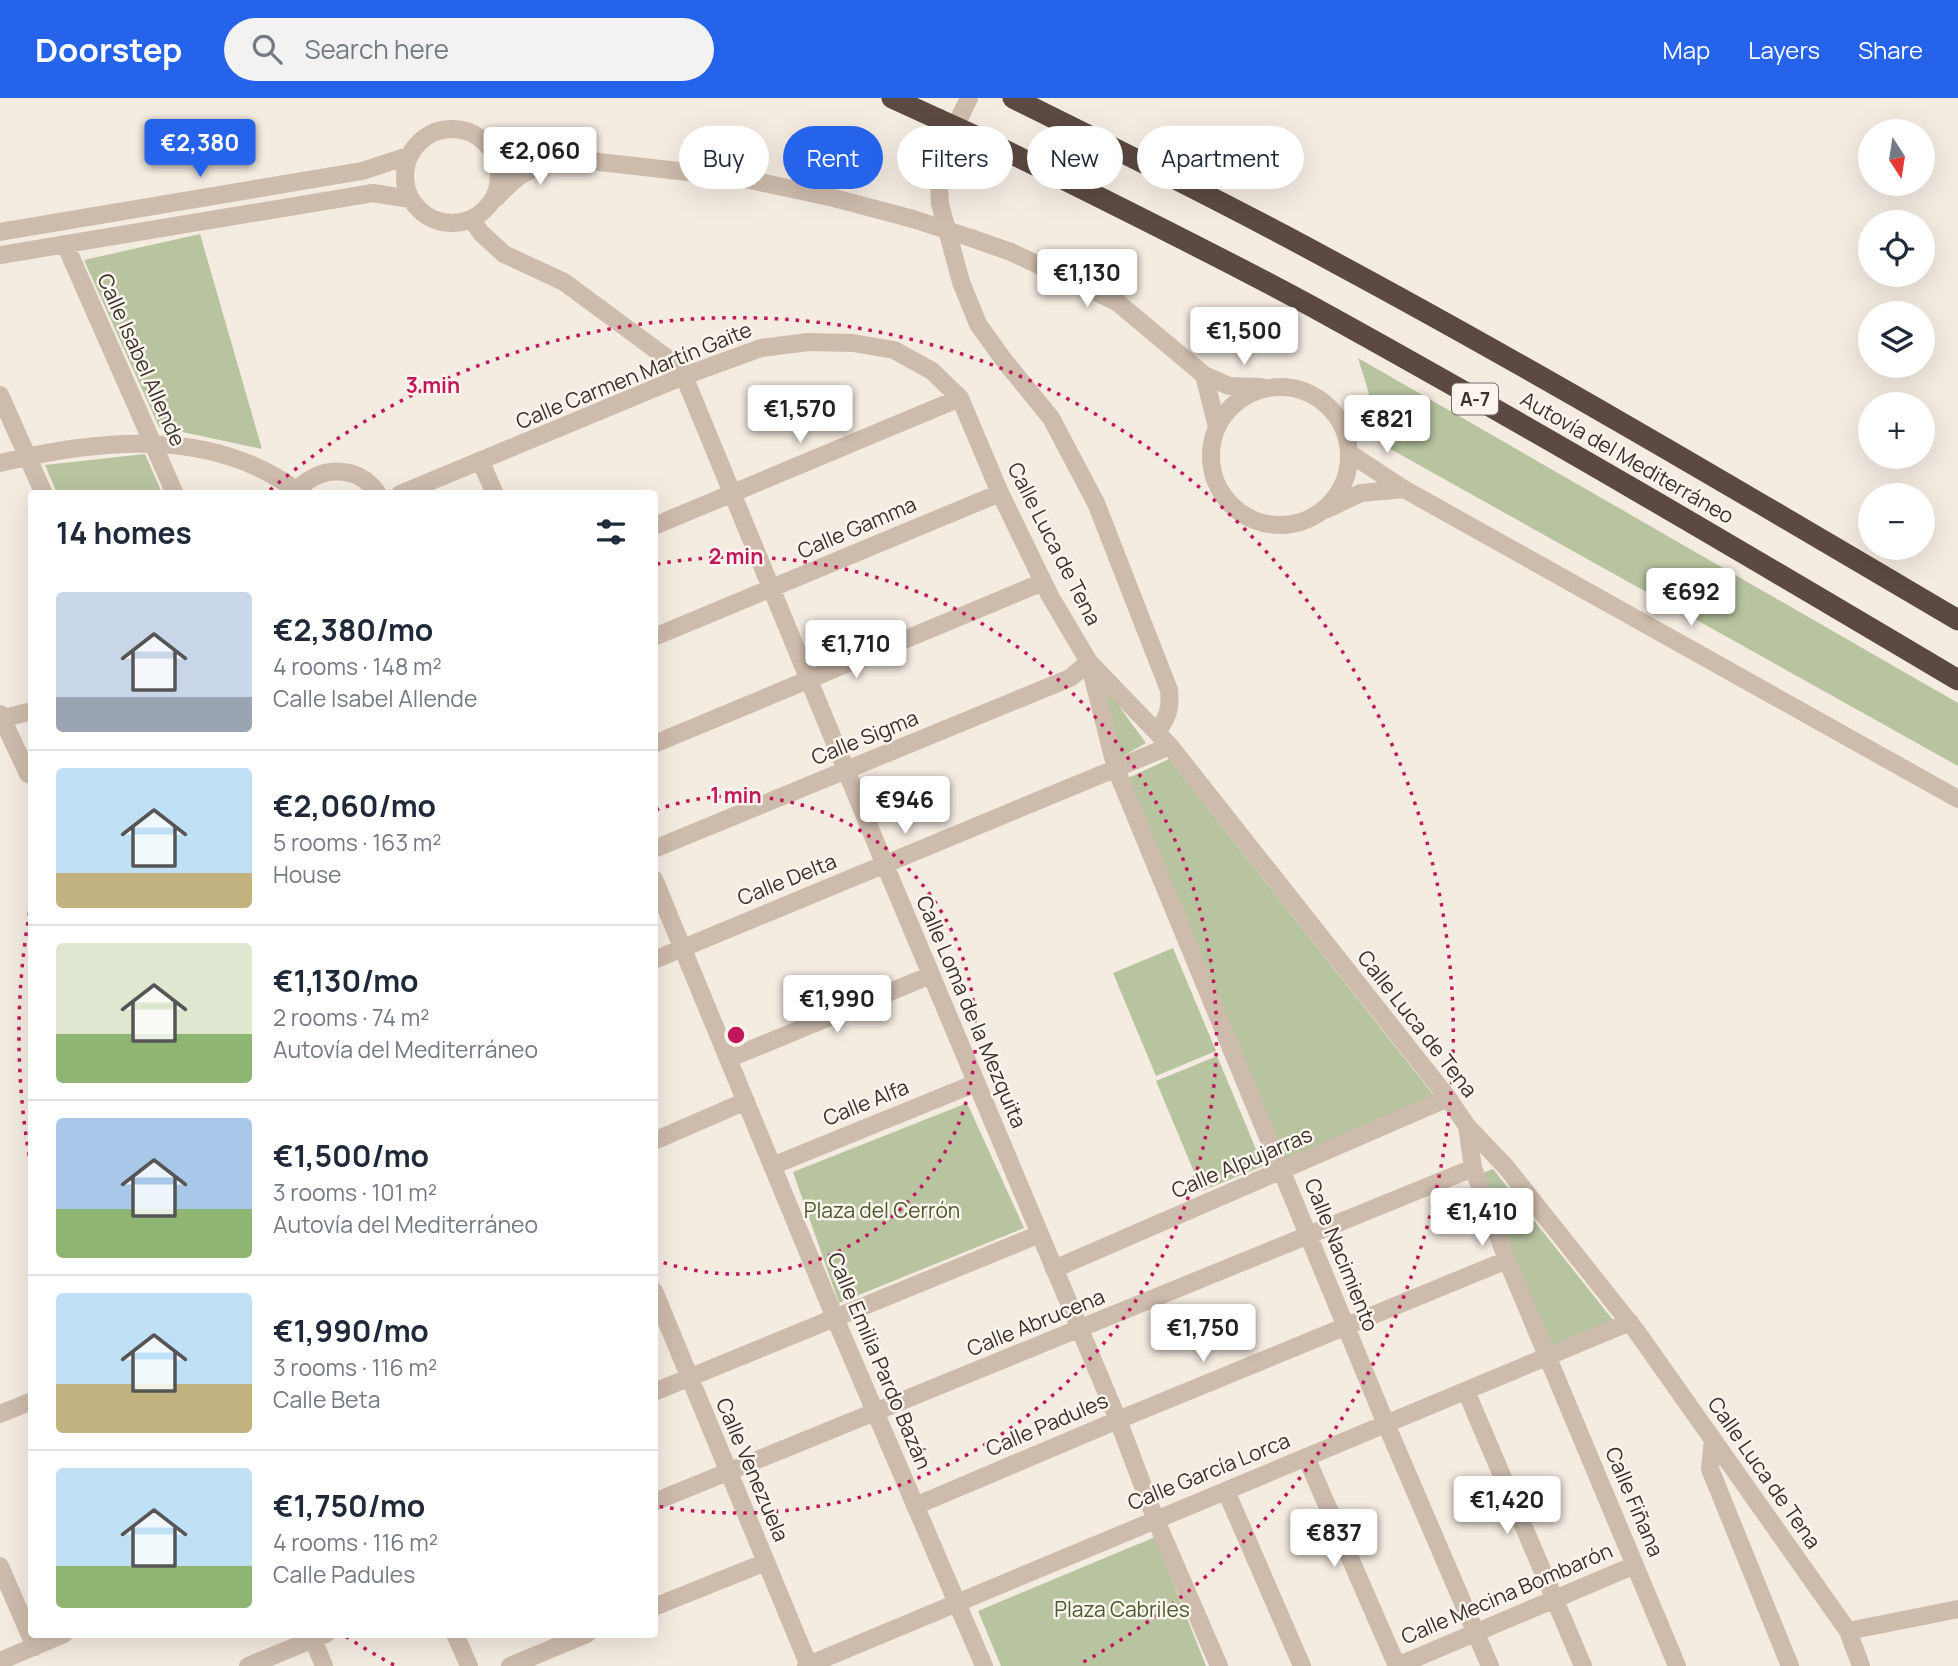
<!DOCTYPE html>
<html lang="en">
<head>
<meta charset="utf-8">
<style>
	:root { --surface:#fff; --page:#f2f2f3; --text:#1f2937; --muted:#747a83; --line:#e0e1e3; --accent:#2563eb }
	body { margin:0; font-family:Manrope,sans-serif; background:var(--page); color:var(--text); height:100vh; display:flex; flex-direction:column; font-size:26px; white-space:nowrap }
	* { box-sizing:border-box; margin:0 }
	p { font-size:23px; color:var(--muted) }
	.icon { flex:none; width:38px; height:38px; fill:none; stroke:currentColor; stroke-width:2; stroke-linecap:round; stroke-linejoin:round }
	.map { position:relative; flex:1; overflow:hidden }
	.panel { position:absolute; left:28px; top:392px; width:630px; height:1148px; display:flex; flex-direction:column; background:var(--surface); border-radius:7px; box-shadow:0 7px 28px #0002 }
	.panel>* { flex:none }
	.guide { position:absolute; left:679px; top:28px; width:665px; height:63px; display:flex; gap:14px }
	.needle { width:46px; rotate:168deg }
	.controls { position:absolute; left:1858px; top:21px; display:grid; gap:14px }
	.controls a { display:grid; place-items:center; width:77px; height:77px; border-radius:50%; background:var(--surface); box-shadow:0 7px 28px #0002; font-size:35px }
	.price { position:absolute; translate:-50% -60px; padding:0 16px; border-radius:7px; background:#fff; color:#222; font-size:23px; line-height:46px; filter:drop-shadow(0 2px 4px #0008) }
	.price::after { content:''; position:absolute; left:50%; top:42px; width:21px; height:16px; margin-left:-10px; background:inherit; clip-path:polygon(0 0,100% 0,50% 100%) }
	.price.on { background:var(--accent); color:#fff }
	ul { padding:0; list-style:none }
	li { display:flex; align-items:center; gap:21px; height:175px; padding:0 28px }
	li+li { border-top:2px solid var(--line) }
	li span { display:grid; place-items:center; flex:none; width:196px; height:140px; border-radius:7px; color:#555 }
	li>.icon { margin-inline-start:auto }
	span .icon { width:84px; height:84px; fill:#fffc; stroke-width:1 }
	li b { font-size:30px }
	h2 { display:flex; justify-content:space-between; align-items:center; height:84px; padding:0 28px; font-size:30px }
	.pill { padding:0 24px; border-radius:32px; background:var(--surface); box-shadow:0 7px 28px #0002; font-size:24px; line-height:63px }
	.pill.on { background:var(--accent); color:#fff }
	header { display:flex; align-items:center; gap:42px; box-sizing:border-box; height:98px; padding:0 35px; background:var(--accent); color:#fff }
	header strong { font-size:33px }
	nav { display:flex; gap:38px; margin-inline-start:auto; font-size:24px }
	.search { width:490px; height:63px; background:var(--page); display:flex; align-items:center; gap:18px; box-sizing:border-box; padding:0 24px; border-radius:38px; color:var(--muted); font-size:26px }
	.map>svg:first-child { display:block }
	.green { fill:#b8c4a0 }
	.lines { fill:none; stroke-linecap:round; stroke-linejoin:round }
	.minor { stroke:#cdbbac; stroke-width:18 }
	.highway { stroke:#5c4a42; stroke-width:21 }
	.minor-bridge { stroke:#cdbbac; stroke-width:18 }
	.highway-bridge { stroke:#5c4a42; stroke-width:21 }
	.ring { fill:none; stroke:#c2185b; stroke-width:3.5; stroke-dasharray:3.5 7 }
	.labels { text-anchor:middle; stroke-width:5; stroke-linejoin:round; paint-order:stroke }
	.shield { fill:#fbf5ee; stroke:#756b66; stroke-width:2 }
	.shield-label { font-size:19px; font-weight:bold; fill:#3b302b }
	.street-label { font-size:21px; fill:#3b302b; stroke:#fbf5ee }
	.park-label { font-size:21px; fill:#4a5a2e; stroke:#fbf5ee }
	.centre { fill:#c2185b; stroke:#fbf5ee; stroke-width:3.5 }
	.ring-label { font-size:21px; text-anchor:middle; font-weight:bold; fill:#c2185b; stroke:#fbf5ee; stroke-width:5; stroke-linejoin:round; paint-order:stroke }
</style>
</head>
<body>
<header>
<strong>Doorstep</strong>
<div class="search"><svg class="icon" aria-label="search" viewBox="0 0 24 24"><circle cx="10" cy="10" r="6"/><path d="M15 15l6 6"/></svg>Search here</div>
<nav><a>Map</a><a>Layers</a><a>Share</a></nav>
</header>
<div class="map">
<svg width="1958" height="1568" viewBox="0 0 1958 1568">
	<rect width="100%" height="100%" fill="#f4ebe1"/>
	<path class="green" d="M200 136 262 351 159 329 84 162Z
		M1358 260 1958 605V668L1385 348Z
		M145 356 162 395H57L45 367Z
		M1102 585 1146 645 1121 659Z
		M1169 661 1435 999 1286 1066 1128 680Z
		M1173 850 1216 953 1156 978 1113 875Z
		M1217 958 1263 1068 1202 1093 1156 983Z
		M967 1005 1024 1130 839 1205 793 1074Z
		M1493 1071 1613 1222 1550 1248 1482 1075Z
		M1155 1439 1206 1568H1001L978 1513Z"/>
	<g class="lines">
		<path class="minor" d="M969 0 942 56 938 74 940 106 961 184 978 226 1003 261 1051 320 1096 405 1169 592C1171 610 1168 619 1157 634
			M405 78a47 47 0 1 1 94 0a47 47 0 1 1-94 0Z
			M493 52 741 80 834 100 913 121
			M496 100C516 79 527 69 557 65
			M472 122 481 135 504 156 564 184 667 260 684 278 885 767 1118 1322 1155 1420 1219 1568
			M0 134 362 73 408 58
			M971 140 1011 154 1117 204 1204 277 1229 288 1261 289
			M65 146 175 396
			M0 157 373 95 410 101
			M1204 277 1217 329
			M1211 358a69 69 0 1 1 138 0a69 69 0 1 1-138 0Z
			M0 297 44 396
			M1349 355 1404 391 1958 701
			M481 364 495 396
			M0 365C97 341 210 329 296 392
			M294 396C315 367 358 365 378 396
			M400 396 684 278 761 250 808 244 853 245 894 252 932 273 960 300 1000 395 1050 498 1089 564 1170 648 1448 1000 1467 1028 1506 1069 1637 1234 1848 1533 1861 1568
			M1327 411 1361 395 1404 391
			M654 428 960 300
			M654 539 1000 395
			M0 616 28 676
			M0 621 32 613
			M654 646 1043 484
			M654 751 1070 580 1089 564 1116 671 1386 1326 1490 1568
			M654 781 835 1220 984 1568
			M654 862 1170 648
			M728 961 931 877
			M1467 1028 1473 1070 1507 1162 1677 1568
			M654 1043 746 1003
			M772 1068 976 985
			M1054 1171 1448 1000
			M654 1193 809 1568
			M1466 1293 1583 1568
			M654 1294 1040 1136
			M0 1316 32 1303
			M1713 1341 1710 1371 1790 1568
			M1306 1359 1397 1568
			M1226 1393 1302 1568
			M654 1404 1473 1070
			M915 1408 1118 1322 1507 1162
			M0 1468 35 1549
			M654 1509 766 1464
			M1848 1533 1958 1511
			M311 1536 324 1568
			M455 1536 469 1568
			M0 1563 64 1536
			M248 1568 326 1536
			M510 1568 587 1536
			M806 1568 1630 1224
			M1397 1568 1635 1467"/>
		<path class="highway" d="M892 0 938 21
			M1013 0C1120 53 1227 106 1332 163 1544 277 1751 400 1958 522
			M980 40C1091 95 1202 149 1311 208 1529 328 1744 455 1958 582"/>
		<path class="minor-bridge" d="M913 121 971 140"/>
		<path class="highway-bridge" d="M938 21 980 40"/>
	</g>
	<g class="ring">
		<path d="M656 712A239 239 0 1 1 656 1162"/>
		<path d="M657 466A478 478 0 1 1 657 1408"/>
		<path d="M394 1567A717 717 0 0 1 345 1538M31 1068A717 717 0 0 1 31 806M270 392A717 717 0 1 1 1078 1567"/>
	</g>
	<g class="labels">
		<rect class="shield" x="1452" y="285.5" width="46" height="31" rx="5"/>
		<g class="shield-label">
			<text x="1475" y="308">A-7</text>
		</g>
		<g class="street-label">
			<text transform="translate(141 262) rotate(66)" y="7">Calle Isabel Allende</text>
			<text transform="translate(634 278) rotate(-22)" y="7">Calle Carmen Martín Gaite</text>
			<text transform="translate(1627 360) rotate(30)" y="7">Autovía del Mediterráneo</text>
			<text transform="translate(857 430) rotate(-23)" y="7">Calle Gamma</text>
			<text transform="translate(1054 446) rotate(63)" y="7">Calle Luca de Tena</text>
			<text transform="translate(865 640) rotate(-22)" y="7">Calle Sigma</text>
			<text transform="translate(787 782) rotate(-22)" y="7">Calle Delta</text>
			<text transform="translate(971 914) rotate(67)" y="7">Calle Loma de la Mezquita</text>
			<text transform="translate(1417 926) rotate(52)" y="7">Calle Luca de Tena</text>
			<text transform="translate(866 1005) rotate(-22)" y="7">Calle Alfa</text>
			<text transform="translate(1242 1065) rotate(-23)" y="7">Calle Alpujarras</text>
			<text transform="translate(1341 1157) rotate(68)" y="7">Calle Nacimiento</text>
			<text transform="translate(1036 1225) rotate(-22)" y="7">Calle Abrucena</text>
			<text transform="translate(879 1263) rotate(67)" y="7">Calle Emilia Pardo Bazán</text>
			<text transform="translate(1047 1327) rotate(-23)" y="7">Calle Padules</text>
			<text transform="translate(752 1372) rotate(67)" y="7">Calle Venezuela</text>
			<text transform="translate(1209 1374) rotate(-22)" y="7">Calle García Lorca</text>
			<text transform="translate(1764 1375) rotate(55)" y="7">Calle Luca de Tena</text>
			<text transform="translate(1634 1404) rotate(67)" y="7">Calle Fiñana</text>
			<text transform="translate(1507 1496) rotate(-23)" y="7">Calle Mecina Bombarón</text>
		</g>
		<g class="park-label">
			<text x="882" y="1120">Plaza del Cerrón</text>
			<text x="1122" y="1519">Plaza Cabriles</text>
		</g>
	</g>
	<circle cx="736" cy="937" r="10" class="centre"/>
	<g class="ring-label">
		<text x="433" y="295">3 min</text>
		<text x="736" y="466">2 min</text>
		<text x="736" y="705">1 min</text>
	</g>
</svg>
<div class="controls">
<a><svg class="needle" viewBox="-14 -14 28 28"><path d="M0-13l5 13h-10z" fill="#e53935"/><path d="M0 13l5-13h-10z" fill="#747a83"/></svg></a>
<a><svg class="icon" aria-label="locate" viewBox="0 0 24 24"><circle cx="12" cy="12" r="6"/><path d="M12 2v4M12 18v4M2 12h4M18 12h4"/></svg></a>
<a><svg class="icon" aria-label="layers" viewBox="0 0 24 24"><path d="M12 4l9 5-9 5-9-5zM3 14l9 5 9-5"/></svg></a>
<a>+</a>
<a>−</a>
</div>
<b class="price on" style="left:200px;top:81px">€2,380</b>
<b class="price" style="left:540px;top:89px">€2,060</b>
<b class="price" style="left:1087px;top:211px">€1,130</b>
<b class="price" style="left:1244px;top:269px">€1,500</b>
<b class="price" style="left:800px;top:347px">€1,570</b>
<b class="price" style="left:1387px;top:357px">€821</b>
<b class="price" style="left:1691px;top:530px">€692</b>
<b class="price" style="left:856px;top:582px">€1,710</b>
<b class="price" style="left:905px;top:738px">€946</b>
<b class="price" style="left:837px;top:937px">€1,990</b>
<b class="price" style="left:1482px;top:1150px">€1,410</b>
<b class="price" style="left:1203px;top:1266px">€1,750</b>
<b class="price" style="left:1507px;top:1438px">€1,420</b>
<b class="price" style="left:1334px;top:1471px">€837</b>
<div class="guide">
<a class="pill">Buy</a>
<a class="pill on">Rent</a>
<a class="pill">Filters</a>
<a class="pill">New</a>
<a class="pill">Apartment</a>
</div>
<section class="panel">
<h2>14 homes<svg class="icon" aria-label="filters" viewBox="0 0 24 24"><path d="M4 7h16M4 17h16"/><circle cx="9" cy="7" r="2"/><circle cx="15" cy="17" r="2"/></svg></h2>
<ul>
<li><span style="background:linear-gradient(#c9d6e8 75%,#9aa5b1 0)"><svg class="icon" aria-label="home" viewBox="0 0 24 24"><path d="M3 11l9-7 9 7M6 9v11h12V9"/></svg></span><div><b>€2,380/mo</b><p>4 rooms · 148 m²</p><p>Calle Isabel Allende</p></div></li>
<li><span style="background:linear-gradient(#bfe0f5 75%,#c2b280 0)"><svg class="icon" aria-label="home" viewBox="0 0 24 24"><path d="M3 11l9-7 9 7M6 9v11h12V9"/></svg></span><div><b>€2,060/mo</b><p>5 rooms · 163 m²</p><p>House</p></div></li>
<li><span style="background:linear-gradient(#dfe7d0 65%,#8fb573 0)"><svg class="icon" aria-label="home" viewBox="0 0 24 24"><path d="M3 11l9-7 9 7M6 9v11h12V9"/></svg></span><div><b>€1,130/mo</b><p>2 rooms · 74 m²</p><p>Autovía del Mediterráneo</p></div></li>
<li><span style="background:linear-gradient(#a9c7e8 65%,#8fb573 0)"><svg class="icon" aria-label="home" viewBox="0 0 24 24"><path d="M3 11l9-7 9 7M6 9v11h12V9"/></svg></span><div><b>€1,500/mo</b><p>3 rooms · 101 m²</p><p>Autovía del Mediterráneo</p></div></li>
<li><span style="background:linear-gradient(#bfe0f5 65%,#c2b280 0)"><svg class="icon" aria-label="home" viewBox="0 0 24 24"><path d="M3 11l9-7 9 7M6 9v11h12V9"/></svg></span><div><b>€1,990/mo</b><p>3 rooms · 116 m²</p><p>Calle Beta</p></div></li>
<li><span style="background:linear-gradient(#bfe0f5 70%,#8fb573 0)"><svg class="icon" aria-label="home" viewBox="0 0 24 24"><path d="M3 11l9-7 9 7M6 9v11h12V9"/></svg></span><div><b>€1,750/mo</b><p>4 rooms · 116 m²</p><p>Calle Padules</p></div></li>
</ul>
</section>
</div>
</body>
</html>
